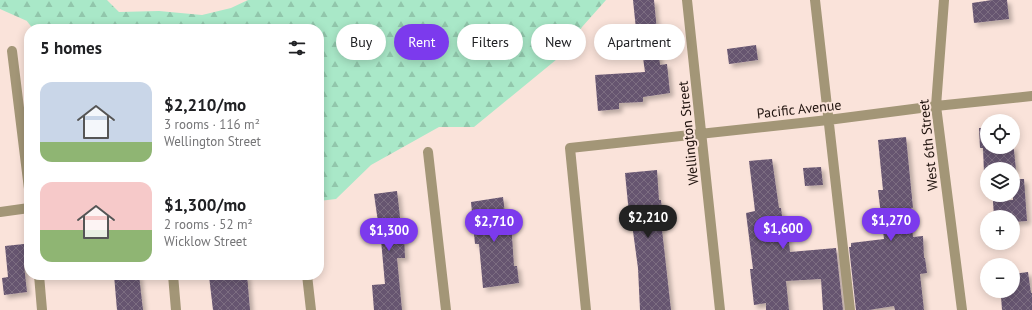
<!DOCTYPE html>
<html lang="en">
<head>
<meta charset="utf-8">
<style>
	:root { --surface:#fff; --page:#f6f6f6; --text:#202124; --muted:#757577; --accent:#7c3aed }
	body { margin:0; font-family:"PT Sans",sans-serif; background:var(--page); color:var(--text); height:100vh; display:flex; flex-direction:column; font-size:15px; white-space:nowrap }
	* { box-sizing:border-box; margin:0 }
	p { font-size:13px; color:var(--muted) }
	.icon { flex:none; width:22px; height:22px; fill:none; stroke:currentColor; stroke-width:2; stroke-linecap:round; stroke-linejoin:round }
	.map { position:relative; flex:1; overflow:hidden }
	.drawer { position:absolute; left:24px; top:24px; width:300px; height:256px; display:flex; flex-direction:column; background:var(--surface); border-radius:16px; box-shadow:0 2px 10px #0003 }
	.drawer>* { flex:none }
	.top-card { position:absolute; left:336px; top:24px; width:380px; height:36px; display:flex; gap:8px }
	.controls { position:absolute; left:980px; top:114px; display:grid; gap:8px }
	.controls a { display:grid; place-items:center; width:40px; height:40px; border-radius:50%; background:var(--surface); box-shadow:0 2px 10px #0003; font-size:20px }
	.price { position:absolute; translate:-50% -34px; padding:0 9px; border-radius:14px; background:var(--accent); color:#fff; font-size:13px; line-height:26px; filter:drop-shadow(0 1px 2px #0008) }
	.price::after { content:''; position:absolute; left:50%; top:24px; width:12px; height:9px; margin-left:-6px; background:inherit; clip-path:polygon(0 0,100% 0,50% 100%) }
	.price.current { background:#222; color:#fff }
	ul { padding:0; list-style:none }
	li { display:flex; align-items:center; gap:12px; height:100px; padding:0 16px }
	li span { display:grid; place-items:center; flex:none; width:112px; height:80px; border-radius:12px; color:#555 }
	li>.icon { margin-inline-start:auto }
	span .icon { width:48px; height:48px; fill:#fffc; stroke-width:1 }
	li b { font-size:17px }
	h2 { display:flex; justify-content:space-between; align-items:center; height:48px; padding:0 16px; font-size:17px }
	.chip { padding:0 14px; border-radius:18px; background:var(--surface); box-shadow:0 2px 10px #0003; font-size:14px; line-height:36px }
	.chip.current { background:var(--accent); color:#fff }
	.map>svg:first-child { display:block }
	.forest { fill:url(#forest-firs) }
	.building { fill:url(#building-cross-hatch); filter:url(#shadow) }
	.lines { fill:none; stroke-linecap:round; stroke-linejoin:round }
	.minor { stroke:#a39677; stroke-width:10 }
	.labels { text-anchor:middle; stroke-width:4; stroke-linejoin:round; paint-order:stroke }
	.street-label { font-size:14px; fill:#20130e; stroke:#fae3da }
</style>
</head>
<body>
<div class="map">
<svg width="1032" height="310" viewBox="0 0 1032 310">
	<defs>
		<pattern id="forest-firs" width="22" height="20" patternUnits="userSpaceOnUse"><rect width="22" height="20" fill="#a9e8c8"/><path d="M5 1l3.5 6h-7zM16 11l3.5 6h-7z" fill="#91c6ab"/></pattern>
		<pattern id="building-cross-hatch" width="8" height="8" patternUnits="userSpaceOnUse"><rect width="8" height="8" fill="#66546f"/><path d="M0 0l8 8M0 8l8-8" fill="none" stroke="#7c6d81"/></pattern>
		<filter id="shadow"><feDropShadow dx="3.5" dy="3.5" stdDeviation="2" flood-color="#0004"/></filter>
	</defs>
	<rect width="100%" height="100%" fill="#fae3da"/>
	<path class="forest" d="M0 0H107L119 12 159 11 202 15 231 8 248 0H606L582 27 568 50 474 127H439L371 165 336 199 319 201V29H33L27 21 0 9Z"/>
	<path class="building" d="M633 0H654L657 31H656L660 65 667 64 670 93 643 97V102L619 103V109L598 111 595 75 645 72 639 29H636Z
		M992 0H1007L1009 19 974 23 972 3Z
		M756 45 758 60 729 64 727 49Z
		M979 128H987V147H1013V141L1016 170 1013 171V169H987V173H984L983 148H980Z
		M906 137 913 208 910 209 913 237 923 236 924 258H925L927 273 920 274 924 310H895L894 306 869 310H856L849 247H851V243L884 239 878 190H883L878 140Z
		M772 159 779 208H781L784 232 788 231 790 252 836 248 843 310H823L821 279 786 281 789 310H766V303L754 305 750 269H753L746 213 755 211 749 161Z
		M821 167 823 185 805 186 803 168Z
		M657 170 659 200H661L663 221H661L671 310H640L638 268 632 224H630L625 173Z
		M1013 179H1024L1027 221 1013 222V217H994L993 201 1013 200Z
		M397 191 402 234H404L405 258H397L402 310H374L372 285 385 284 380 229H379L374 194Z
		M503 197 506 221H511L514 266H517L519 283 483 288 479 244H475L471 202Z
		M24 244 26 265H24L27 292 4 295 2 278 8 277 5 246Z
		M1028 272 1031 293H1032V310H1002L1001 296H1005V291H1013V274Z
		M114 275H139L143 310H117Z
		M224 275H247L250 310H213L209 276Z"/>
	<g class="lines">
		<path class="minor" d="M687 0 720 310
			M815 0 850 310
			M944 0 936 106 962 310
			M12 51 29 189
			M428 152 446 310
			M0 212 29 208
			M39 275 42 310
			M173 275 176 310
			M307 275 311 310
			M586 310 570 148 828 120 936 106 1032 96"/>
	</g>
	<g class="labels">
		<g class="street-label">
			<text transform="translate(799 109) rotate(-6)" y="5">Pacific Avenue</text>
			<text transform="translate(688 133) rotate(-96)" y="5">Wellington Street</text>
			<text transform="translate(928 145) rotate(-96)" y="5">West 6th Street</text>
		</g>
	</g>
</svg>
<div class="controls">
<a><svg class="icon" aria-label="locate" viewBox="0 0 24 24"><circle cx="12" cy="12" r="6"/><path d="M12 2v4M12 18v4M2 12h4M18 12h4"/></svg></a>
<a><svg class="icon" aria-label="layers" viewBox="0 0 24 24"><path d="M12 4l9 5-9 5-9-5zM3 14l9 5 9-5"/></svg></a>
<a>+</a>
<a>−</a>
</div>
<b class="price current" style="left:648px;top:239px">$2,210</b>
<b class="price" style="left:891px;top:242px">$1,270</b>
<b class="price" style="left:494px;top:243px">$2,710</b>
<b class="price" style="left:783px;top:250px">$1,600</b>
<b class="price" style="left:389px;top:252px">$1,300</b>
<div class="top-card">
<a class="chip">Buy</a>
<a class="chip current">Rent</a>
<a class="chip">Filters</a>
<a class="chip">New</a>
<a class="chip">Apartment</a>
</div>
<section class="drawer">
<h2>5 homes<svg class="icon" aria-label="filters" viewBox="0 0 24 24"><path d="M4 7h16M4 17h16"/><circle cx="9" cy="7" r="2"/><circle cx="15" cy="17" r="2"/></svg></h2>
<ul>
<li><span style="background:linear-gradient(#c9d6e8 75%,#8fb573 0)"><svg class="icon" aria-label="home" viewBox="0 0 24 24"><path d="M3 11l9-7 9 7M6 9v11h12V9"/></svg></span><div><b>$2,210/mo</b><p>3 rooms · 116 m²</p><p>Wellington Street</p></div></li>
<li><span style="background:linear-gradient(#f6c9c9 60%,#8fb573 0)"><svg class="icon" aria-label="home" viewBox="0 0 24 24"><path d="M3 11l9-7 9 7M6 9v11h12V9"/></svg></span><div><b>$1,300/mo</b><p>2 rooms · 52 m²</p><p>Wicklow Street</p></div></li>
</ul>
</section>
</div>
</body>
</html>
